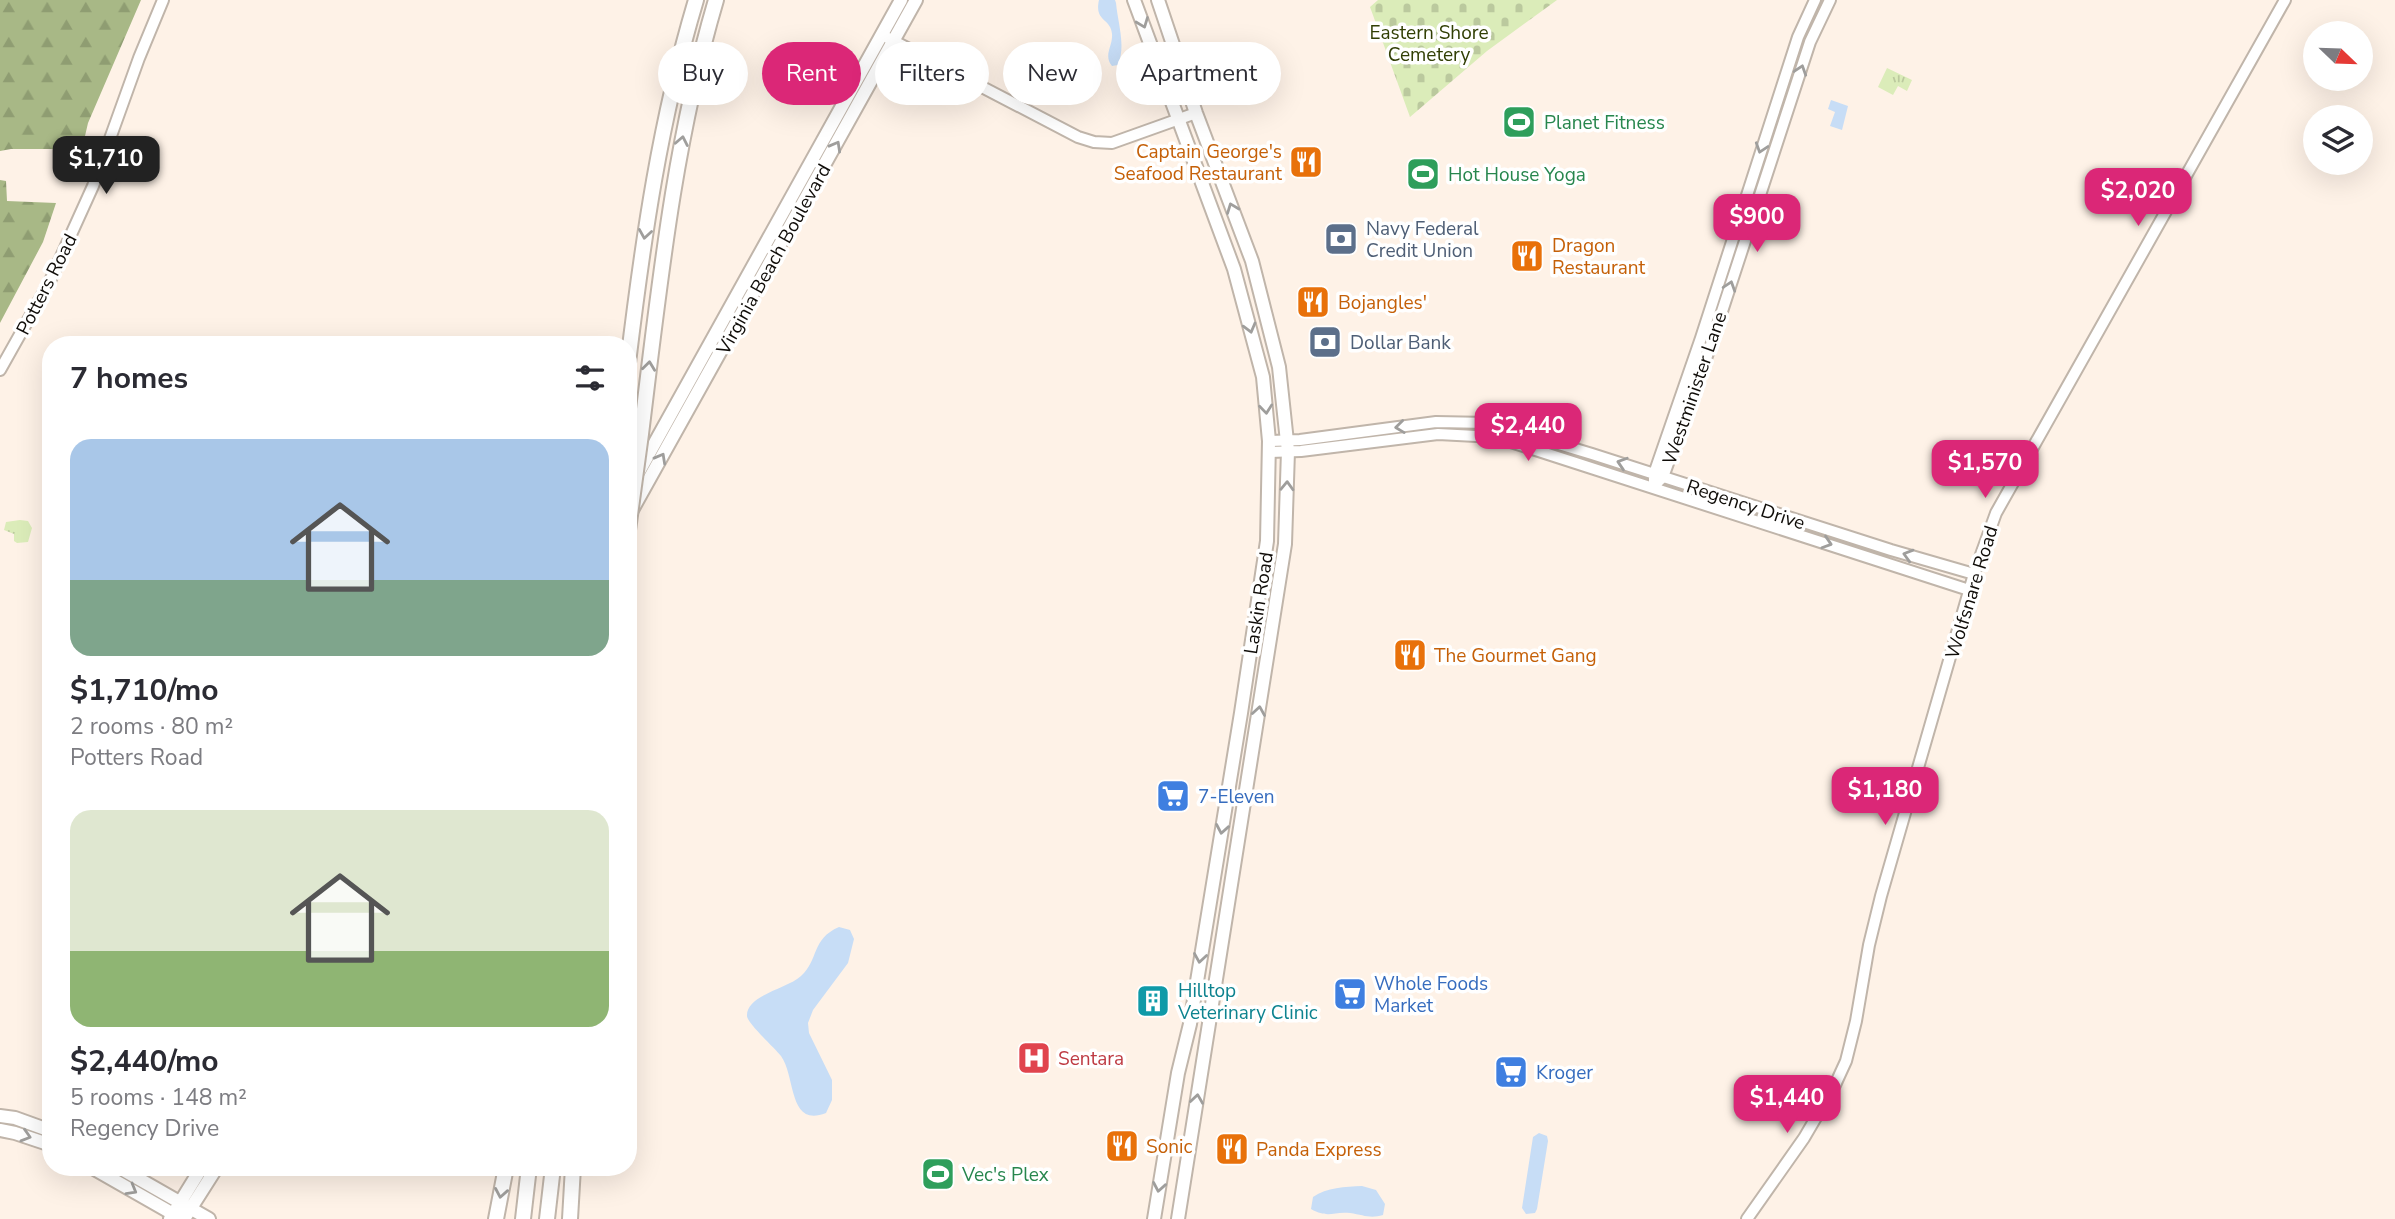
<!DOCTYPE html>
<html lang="en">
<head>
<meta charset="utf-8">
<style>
	:root { --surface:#fff; --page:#f2f2f3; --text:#2b2b33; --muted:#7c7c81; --accent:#db2777 }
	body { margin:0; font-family:"Nunito Sans",sans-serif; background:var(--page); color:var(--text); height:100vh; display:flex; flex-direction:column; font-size:26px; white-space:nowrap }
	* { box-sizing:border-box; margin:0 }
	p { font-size:23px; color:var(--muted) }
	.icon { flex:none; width:38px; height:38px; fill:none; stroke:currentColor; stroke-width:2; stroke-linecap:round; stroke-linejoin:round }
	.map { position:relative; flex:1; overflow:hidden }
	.details { position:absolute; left:42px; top:336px; width:595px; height:840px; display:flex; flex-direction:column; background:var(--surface); border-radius:28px; box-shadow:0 7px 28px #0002 }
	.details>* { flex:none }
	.hud { position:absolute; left:658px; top:42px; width:665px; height:63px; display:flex; gap:14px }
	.needle { width:46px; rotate:113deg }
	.fabs { position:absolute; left:2303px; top:21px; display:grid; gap:14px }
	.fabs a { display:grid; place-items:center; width:70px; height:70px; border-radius:50%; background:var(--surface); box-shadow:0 7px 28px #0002; font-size:35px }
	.price { position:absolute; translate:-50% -60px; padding:0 16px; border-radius:14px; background:var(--accent); color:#fff; font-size:23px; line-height:46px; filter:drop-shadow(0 2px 4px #0008) }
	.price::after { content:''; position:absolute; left:50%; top:42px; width:21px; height:16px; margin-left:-10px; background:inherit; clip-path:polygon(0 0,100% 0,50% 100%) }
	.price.current { background:#222; color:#fff }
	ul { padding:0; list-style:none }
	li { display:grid; align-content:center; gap:14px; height:371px; padding:0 28px }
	li span { display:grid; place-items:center; height:217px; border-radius:21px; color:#555 }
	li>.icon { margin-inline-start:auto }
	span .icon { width:126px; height:126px; fill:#fffc; stroke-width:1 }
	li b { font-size:30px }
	h2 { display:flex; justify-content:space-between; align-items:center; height:84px; padding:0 28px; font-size:30px }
	.pill { padding:0 24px; border-radius:32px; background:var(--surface); box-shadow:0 7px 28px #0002; font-size:24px; line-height:63px }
	.pill.current { background:var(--accent); color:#fff }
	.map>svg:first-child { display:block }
	.forest { fill:url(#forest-firs) }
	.cemetery { fill:url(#cemetery-stones) }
	.park { fill:url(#park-tufts) }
	.water { fill:#c7ddf6 }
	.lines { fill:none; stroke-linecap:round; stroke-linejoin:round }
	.tertiary-casing { stroke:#c0b5aa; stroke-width:14 }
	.secondary-casing { stroke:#c0b5aa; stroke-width:16 }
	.primary-casing { stroke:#c0b5aa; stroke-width:16 }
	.motorway-casing { stroke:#c0b5aa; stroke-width:18 }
	.tertiary { stroke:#fff; stroke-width:10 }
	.secondary { stroke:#fff; stroke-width:12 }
	.primary { stroke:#fff; stroke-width:12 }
	.motorway { stroke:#fff; stroke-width:14 }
	.motorway-bridge-casing { stroke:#c0b5aa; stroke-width:18; stroke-linecap:butt }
	.motorway-bridge { stroke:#fff; stroke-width:14 }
	.oneway { stroke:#9f9e9c }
	.labels { text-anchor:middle; stroke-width:7; stroke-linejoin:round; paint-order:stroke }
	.park-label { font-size:19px; fill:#313f04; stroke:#fff }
	.leisure-label { font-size:19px; fill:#27864d; stroke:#fff; text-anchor:start }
	.food-label { font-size:19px; fill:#c56008; stroke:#fff; text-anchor:start }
	.service-label { font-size:19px; fill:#4e5e75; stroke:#fff; text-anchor:start }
	.street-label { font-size:19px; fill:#0f0c08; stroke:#fff }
	.shop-label { font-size:19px; fill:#366cbe; stroke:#fff; text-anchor:start }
	.culture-label { font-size:19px; fill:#0d838f; stroke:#fff; text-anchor:start }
	.health-label { font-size:19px; fill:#be3a42; stroke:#fff; text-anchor:start }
</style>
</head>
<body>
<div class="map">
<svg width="2395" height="1219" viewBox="0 0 2395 1219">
	<defs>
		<pattern id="forest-firs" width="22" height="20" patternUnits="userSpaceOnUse" patternTransform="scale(1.75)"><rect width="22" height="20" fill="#a8b886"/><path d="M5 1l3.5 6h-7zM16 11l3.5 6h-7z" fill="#8f9d72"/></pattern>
		<pattern id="cemetery-stones" width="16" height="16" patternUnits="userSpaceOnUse" patternTransform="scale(1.75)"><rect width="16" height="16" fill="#dbecb9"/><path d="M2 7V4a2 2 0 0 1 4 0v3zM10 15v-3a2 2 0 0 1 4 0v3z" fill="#bbc99e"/></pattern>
		<pattern id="park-tufts" width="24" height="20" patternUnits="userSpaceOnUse" patternTransform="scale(1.75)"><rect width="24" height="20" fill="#dbecb9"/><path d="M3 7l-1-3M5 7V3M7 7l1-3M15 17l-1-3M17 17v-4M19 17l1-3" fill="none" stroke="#bbc99e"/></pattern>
	</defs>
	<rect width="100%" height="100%" fill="#fef2e7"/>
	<path class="forest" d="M0 0H141L88 123 82 149H11L0 151Z
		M0 180 6 181 7 201 56 203 43 242 0 323Z"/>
	<path class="cemetery" d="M1378 0H1557L1487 51 1410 117 1370 7Z"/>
	<path class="park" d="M1887 68 1912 80 1907 91 1898 86 1893 95 1878 87Z
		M20 520 28 521 32 528 28 542 17 543 14 541V534L4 530 6 522Z"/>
	<path class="water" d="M1099 0H1115L1116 3C1118 24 1126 45 1118 65L1112 66C1103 55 1113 46 1112 34 1111 18 1094 22 1099 0Z
		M1831 100 1848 106 1842 130 1830 126 1835 112 1828 109Z
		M839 927 850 930 854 939 848 963 813 1010 808 1023 809 1033 832 1080V1100L826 1113C788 1128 796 1077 781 1056 774 1047 747 1023 747 1016 746 995 787 989 801 976 819 960 811 939 839 927Z
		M1539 1133 1547 1136 1548 1141 1537 1209 1535 1213 1526 1214 1522 1208 1533 1137Z
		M1362 1186 1376 1190 1385 1204 1383 1215C1370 1219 1364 1215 1350 1213 1333 1211 1329 1219 1311 1209L1313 1197C1327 1187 1345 1187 1362 1186Z"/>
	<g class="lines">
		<defs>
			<path id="tertiary" d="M886 37 1078 137 1094 142 1112 143 1196 113
				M0 370 50 281 93 186 139 58 163 0
				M1269 441 1300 440 1436 422 1489 423 1592 454 1891 550 1974 574
				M1270 452 1301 451 1438 434 1495 437 1969 590
				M1654 481V474L1701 338 1798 37 1815 0
				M1658 482 1663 477 1712 342 1810 42 1830 0
				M1747 1219 1804 1138 1835 1085 1846 1061 1856 1021 1869 945 1881 896 1974 574 1996 513 2285 0"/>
			<path id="secondary" d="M0 1116 15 1118 51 1131
				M0 1130 15 1133 51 1145
				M91 1167 182 1219
				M118 1167 209 1219"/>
			<path id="primary" d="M1134 0 1234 269 1263 377 1269 441 1267 541 1241 713 1190 1024 1178 1073 1154 1219
				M1158 0 1196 113 1252 261 1279 367 1288 451 1285 544 1178 1219
				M637 475 901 0
				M632 510 916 0
				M170 1219 202 1167
				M184 1219 217 1167"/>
			<path id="motorway" d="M628 363C643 239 660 120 696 0
				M641 434C659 288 674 142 716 0
				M496 1219 506 1167
				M523 1219 529 1167
				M547 1219 553 1167
				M570 1219 573 1167"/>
		</defs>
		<use href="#tertiary" class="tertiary-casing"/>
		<use href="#secondary" class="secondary-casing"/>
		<use href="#primary" class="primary-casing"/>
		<use href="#motorway" class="motorway-casing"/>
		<use href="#tertiary" class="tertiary"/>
		<use href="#secondary" class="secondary"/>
		<use href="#primary" class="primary"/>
		<use href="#motorway" class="motorway"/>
		<defs>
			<path id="motorway-bridge" d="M628 530 641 434"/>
		</defs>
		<use href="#motorway-bridge" class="motorway-bridge-casing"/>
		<use href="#motorway-bridge" class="motorway-bridge"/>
	</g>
	<defs><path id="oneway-chevron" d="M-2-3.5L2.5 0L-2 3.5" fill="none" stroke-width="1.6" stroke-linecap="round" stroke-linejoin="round" transform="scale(1.75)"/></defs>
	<g class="oneway">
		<use href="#oneway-chevron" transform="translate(1143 23) rotate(69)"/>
		<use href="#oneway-chevron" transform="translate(1801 70) rotate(-72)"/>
		<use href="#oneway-chevron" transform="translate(682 141) rotate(-79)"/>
		<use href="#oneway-chevron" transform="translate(836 146) rotate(-61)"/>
		<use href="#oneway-chevron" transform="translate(1761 148) rotate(108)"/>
		<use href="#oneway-chevron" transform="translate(1232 208) rotate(-111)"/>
		<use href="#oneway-chevron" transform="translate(645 234) rotate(99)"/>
		<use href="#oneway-chevron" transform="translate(1730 286) rotate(-72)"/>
		<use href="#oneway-chevron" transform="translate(1250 328) rotate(75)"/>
		<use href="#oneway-chevron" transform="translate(649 366) rotate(-83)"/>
		<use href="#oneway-chevron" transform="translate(1266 409) rotate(84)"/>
		<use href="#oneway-chevron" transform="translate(1400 427) rotate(173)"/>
		<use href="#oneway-chevron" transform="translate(661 458) rotate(-61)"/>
		<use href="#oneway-chevron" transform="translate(1622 463) rotate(-162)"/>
		<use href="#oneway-chevron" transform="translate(1287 486) rotate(-88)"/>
		<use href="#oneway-chevron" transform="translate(1827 543) rotate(18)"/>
		<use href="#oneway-chevron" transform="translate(1908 555) rotate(-164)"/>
		<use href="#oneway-chevron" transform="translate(1259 711) rotate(-81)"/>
		<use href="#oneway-chevron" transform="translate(1222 829) rotate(100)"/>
		<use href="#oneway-chevron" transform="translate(1200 958) rotate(99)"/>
		<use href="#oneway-chevron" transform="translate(1197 1099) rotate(-82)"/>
		<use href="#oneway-chevron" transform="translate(26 1136) rotate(17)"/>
		<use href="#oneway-chevron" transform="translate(1159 1187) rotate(100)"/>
		<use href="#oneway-chevron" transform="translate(132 1190) rotate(30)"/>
		<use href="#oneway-chevron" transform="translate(501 1193) rotate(100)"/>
	</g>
	<defs>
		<symbol id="stadium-square" viewBox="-11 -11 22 22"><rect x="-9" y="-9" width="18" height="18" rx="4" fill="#2e9e5b" stroke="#fff"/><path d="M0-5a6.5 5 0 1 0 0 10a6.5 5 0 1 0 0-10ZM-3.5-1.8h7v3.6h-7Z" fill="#fff"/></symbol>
		<symbol id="restaurant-square" viewBox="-11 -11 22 22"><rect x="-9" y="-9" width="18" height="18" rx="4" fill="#e8710a" stroke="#fff"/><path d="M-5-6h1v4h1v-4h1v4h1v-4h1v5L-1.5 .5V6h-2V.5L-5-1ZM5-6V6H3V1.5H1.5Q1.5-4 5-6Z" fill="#fff"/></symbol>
		<symbol id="bank-square" viewBox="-11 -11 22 22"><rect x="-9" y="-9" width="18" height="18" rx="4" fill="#5c6f8a" stroke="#fff"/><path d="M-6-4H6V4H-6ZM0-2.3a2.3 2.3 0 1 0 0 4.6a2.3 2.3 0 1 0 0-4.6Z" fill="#fff"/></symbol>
		<symbol id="supermarket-square" viewBox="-11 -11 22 22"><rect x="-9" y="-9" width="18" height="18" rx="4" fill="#3f7fe0" stroke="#fff"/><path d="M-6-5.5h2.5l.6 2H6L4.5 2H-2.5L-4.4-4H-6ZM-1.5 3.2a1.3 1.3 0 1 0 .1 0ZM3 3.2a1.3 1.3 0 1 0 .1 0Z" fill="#fff"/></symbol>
		<symbol id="building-square" viewBox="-11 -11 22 22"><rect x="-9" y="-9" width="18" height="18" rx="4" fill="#0f9aa8" stroke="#fff"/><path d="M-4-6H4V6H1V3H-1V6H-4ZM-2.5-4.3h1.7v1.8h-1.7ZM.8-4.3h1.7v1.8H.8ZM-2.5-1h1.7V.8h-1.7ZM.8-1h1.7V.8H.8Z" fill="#fff"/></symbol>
		<symbol id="hospital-square" viewBox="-11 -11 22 22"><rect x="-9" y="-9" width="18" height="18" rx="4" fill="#e0444e" stroke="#fff"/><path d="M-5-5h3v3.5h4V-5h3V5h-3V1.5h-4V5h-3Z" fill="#fff"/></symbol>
	</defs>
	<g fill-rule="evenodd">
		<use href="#stadium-square" x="1500" y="103" width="38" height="38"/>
		<use href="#restaurant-square" x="1287" y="143" width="38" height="38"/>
		<use href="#stadium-square" x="1404" y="155" width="38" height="38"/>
		<use href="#bank-square" x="1322" y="220" width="38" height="38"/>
		<use href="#restaurant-square" x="1508" y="237" width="38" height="38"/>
		<use href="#restaurant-square" x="1294" y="283" width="38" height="38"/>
		<use href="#bank-square" x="1306" y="323" width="38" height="38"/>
		<use href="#restaurant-square" x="1391" y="636" width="38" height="38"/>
		<use href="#supermarket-square" x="1154" y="777" width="38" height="38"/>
		<use href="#supermarket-square" x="1331" y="975" width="38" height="38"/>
		<use href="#building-square" x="1134" y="982" width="38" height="38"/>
		<use href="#hospital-square" x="1015" y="1039" width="38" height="38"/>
		<use href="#supermarket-square" x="1492" y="1053" width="38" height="38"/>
		<use href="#restaurant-square" x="1103" y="1127" width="38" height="38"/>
		<use href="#restaurant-square" x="1213" y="1130" width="38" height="38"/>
		<use href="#stadium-square" x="919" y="1155" width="38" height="38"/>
	</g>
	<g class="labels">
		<g class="park-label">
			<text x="1429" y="39">Eastern Shore<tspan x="1429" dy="22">Cemetery</tspan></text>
		</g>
		<g class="leisure-label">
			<text x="1544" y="129">Planet Fitness</text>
			<text x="1448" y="181">Hot House Yoga</text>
			<text x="962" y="1181">Vec's Plex</text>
		</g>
		<g class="food-label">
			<text x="1282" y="158" text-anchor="end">Captain George's<tspan x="1282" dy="22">Seafood Restaurant</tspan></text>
			<text x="1552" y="252">Dragon<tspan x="1552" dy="22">Restaurant</tspan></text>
			<text x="1338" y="309">Bojangles'</text>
			<text x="1434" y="662">The Gourmet Gang</text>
			<text x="1146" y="1153">Sonic</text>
			<text x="1256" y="1156">Panda Express</text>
		</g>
		<g class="service-label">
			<text x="1366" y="235">Navy Federal<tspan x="1366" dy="22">Credit Union</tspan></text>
			<text x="1350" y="349">Dollar Bank</text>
		</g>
		<g class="street-label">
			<text transform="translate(773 259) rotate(-61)" y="7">Virginia Beach Boulevard</text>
			<text transform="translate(46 284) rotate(-63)" y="7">Potters Road</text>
			<text transform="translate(1694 388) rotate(-71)" y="7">Westminister Lane</text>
			<text transform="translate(1746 504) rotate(18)" y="7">Regency Drive</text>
			<text transform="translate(1971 592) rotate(-73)" y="7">Wolfsnare Road</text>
			<text transform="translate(1258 603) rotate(-81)" y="7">Laskin Road</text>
		</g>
		<g class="shop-label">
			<text x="1198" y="803">7-Eleven</text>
			<text x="1374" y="990">Whole Foods<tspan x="1374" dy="22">Market</tspan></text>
			<text x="1536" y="1079">Kroger</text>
		</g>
		<g class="culture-label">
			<text x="1178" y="997">Hilltop<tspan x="1178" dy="22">Veterinary Clinic</tspan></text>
		</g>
		<g class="health-label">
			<text x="1058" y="1065">Sentara</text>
		</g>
	</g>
</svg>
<div class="fabs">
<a><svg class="needle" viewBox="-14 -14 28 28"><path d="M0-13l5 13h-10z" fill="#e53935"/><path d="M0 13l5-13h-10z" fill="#7c7c81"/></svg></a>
<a><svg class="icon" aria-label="layers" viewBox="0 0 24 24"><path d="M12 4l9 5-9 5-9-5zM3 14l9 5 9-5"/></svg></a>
</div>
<b class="price current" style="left:106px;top:196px">$1,710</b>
<b class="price" style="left:2138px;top:228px">$2,020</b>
<b class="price" style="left:1757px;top:254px">$900</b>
<b class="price" style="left:1528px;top:463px">$2,440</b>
<b class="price" style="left:1985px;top:500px">$1,570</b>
<b class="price" style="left:1885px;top:827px">$1,180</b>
<b class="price" style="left:1787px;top:1135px">$1,440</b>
<div class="hud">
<a class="pill">Buy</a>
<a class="pill current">Rent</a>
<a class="pill">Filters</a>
<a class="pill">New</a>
<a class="pill">Apartment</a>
</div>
<section class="details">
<h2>7 homes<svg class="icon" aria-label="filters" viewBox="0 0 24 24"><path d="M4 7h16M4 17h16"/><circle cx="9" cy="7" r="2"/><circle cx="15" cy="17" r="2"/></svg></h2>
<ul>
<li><span style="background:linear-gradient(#a9c7e8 65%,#7fa58c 0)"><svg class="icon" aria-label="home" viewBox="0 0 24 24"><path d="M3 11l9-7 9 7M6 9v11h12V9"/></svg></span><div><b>$1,710/mo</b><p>2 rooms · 80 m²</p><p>Potters Road</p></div></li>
<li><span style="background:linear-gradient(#dfe7d0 65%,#8fb573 0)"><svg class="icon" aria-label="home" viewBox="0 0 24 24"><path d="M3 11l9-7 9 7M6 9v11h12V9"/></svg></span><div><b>$2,440/mo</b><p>5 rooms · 148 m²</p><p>Regency Drive</p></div></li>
</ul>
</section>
</div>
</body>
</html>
